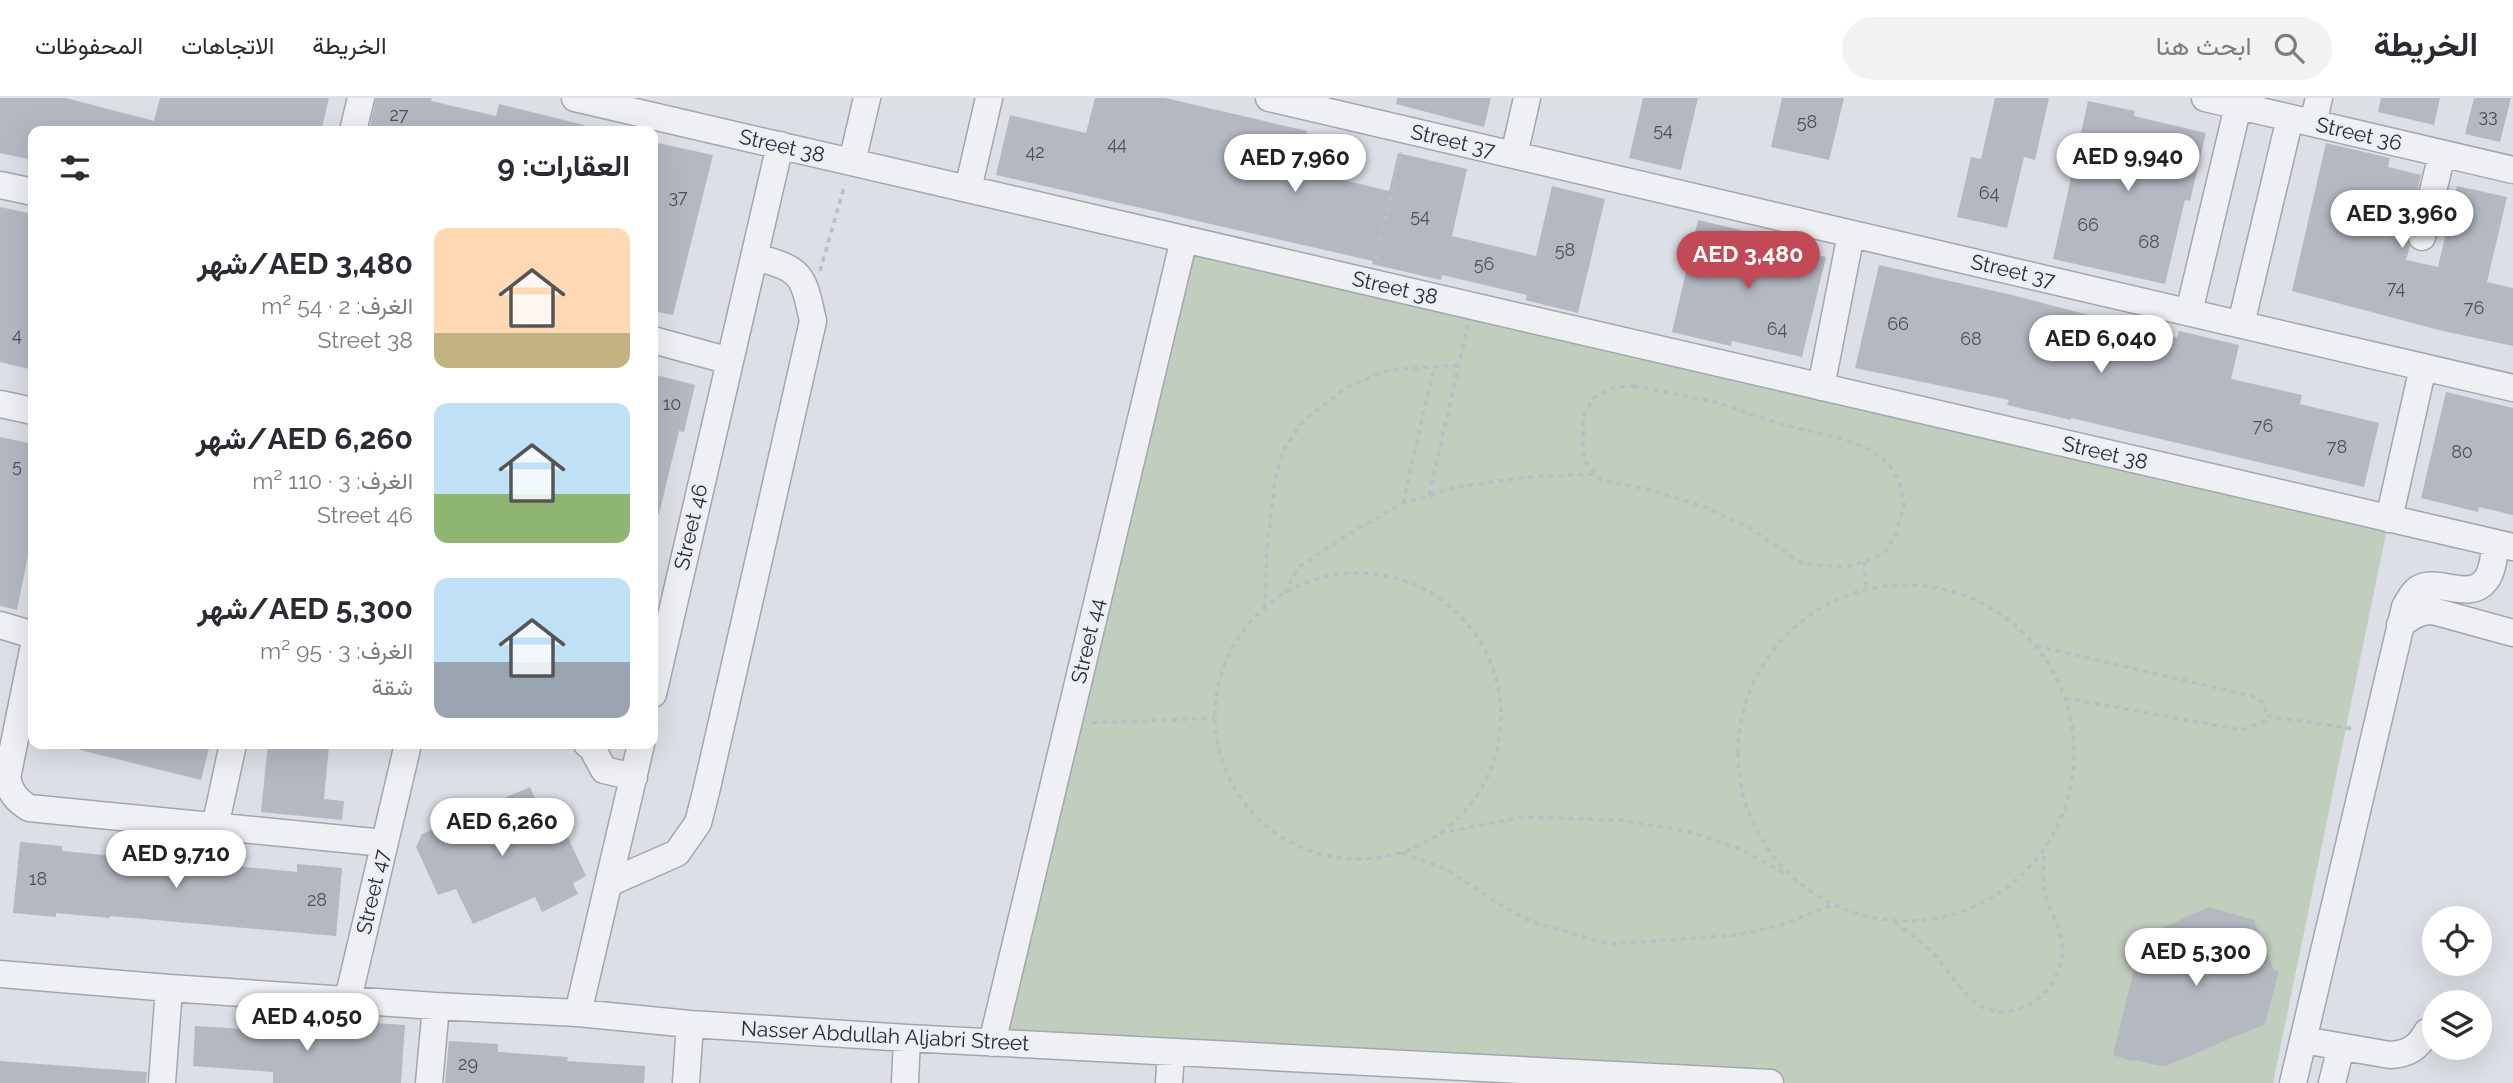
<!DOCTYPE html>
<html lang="ar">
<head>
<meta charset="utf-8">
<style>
	:root { --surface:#fff; --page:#f2f2f3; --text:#2b2b33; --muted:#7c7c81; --line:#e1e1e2; --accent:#c24a56 }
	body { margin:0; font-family:Raleway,Vazirmatn,sans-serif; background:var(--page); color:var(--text); direction:rtl; height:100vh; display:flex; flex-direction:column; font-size:26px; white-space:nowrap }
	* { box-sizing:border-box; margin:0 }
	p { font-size:23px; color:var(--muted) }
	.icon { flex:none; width:38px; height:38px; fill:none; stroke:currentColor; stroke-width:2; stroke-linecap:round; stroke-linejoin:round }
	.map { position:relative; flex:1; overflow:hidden; direction:ltr }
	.sheet { position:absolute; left:28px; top:28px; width:630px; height:623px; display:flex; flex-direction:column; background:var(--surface); border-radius:14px; box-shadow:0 7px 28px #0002; direction:rtl }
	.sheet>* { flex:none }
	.buttons { position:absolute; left:2422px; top:808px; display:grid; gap:14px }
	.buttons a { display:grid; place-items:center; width:70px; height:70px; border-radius:50%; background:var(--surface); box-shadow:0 7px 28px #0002; font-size:35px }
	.price { position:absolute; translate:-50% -60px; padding:0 16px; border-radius:24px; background:#fff; color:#222; font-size:23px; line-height:46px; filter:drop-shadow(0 2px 4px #0008) }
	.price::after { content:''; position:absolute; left:50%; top:42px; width:21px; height:16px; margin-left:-10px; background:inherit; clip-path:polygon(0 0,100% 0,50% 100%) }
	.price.selected { background:var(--accent); color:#fff }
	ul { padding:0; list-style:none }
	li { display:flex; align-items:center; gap:21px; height:175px; padding:0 28px }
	li span { display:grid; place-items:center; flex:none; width:196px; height:140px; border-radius:14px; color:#555 }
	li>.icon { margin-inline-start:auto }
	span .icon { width:84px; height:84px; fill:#fffc; stroke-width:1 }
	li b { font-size:30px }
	h2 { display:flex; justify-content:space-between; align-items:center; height:84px; padding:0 28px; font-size:30px }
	header { display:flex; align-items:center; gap:42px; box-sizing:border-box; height:98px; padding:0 35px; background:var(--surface); border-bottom:2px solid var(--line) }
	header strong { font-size:33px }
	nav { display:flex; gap:38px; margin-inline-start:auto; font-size:24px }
	.search { width:490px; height:63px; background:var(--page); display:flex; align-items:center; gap:18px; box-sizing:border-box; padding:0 24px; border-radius:38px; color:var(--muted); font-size:26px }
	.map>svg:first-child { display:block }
	.green { fill:#c1cebe }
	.building { fill:#b4b8c1 }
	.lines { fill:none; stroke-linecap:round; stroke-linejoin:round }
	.minor-casing { stroke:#a2a6ae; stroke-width:29 }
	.path { stroke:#bbbdc4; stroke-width:3.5; stroke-dasharray:5 5; stroke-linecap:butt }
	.minor { stroke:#eff0f4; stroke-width:26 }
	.labels { text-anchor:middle; stroke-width:5; stroke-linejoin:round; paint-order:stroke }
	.number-label { font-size:18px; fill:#4a505c }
	.street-label { font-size:21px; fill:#272d3a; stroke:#ebeef3 }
</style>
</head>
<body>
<header>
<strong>الخريطة</strong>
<div class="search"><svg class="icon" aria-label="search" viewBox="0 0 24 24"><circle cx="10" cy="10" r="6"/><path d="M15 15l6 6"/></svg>ابحث هنا</div>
<nav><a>الخريطة</a><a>الاتجاهات</a><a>المحفوظات</a></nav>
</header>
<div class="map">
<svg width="2513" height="985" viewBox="0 0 2513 985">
	<rect width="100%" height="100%" fill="#dcdfe5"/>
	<path class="green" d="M1184 141 2389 421 2273 985H1778L992 945Z"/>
	<path class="building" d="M0 0H66L154 23 160 0H329L321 33H33V62L0 55Z
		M376 0H432L431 3 496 18 499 6 584 27 583 33H369Z
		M1095 0H1165L1307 33 1298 71 1389 93 1398 55 1467 71 1452 138 1536 158 1552 88 1605 101 1578 215 1525 202 1527 197 1442 177 1441 182 1372 166 1373 163 996 77 1010 17 1086 35Z
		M1397 0H1491L1484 29 1396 6Z
		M1643 0H1698L1681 72 1629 60Z
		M1782 0H1844L1829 62 1771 49Z
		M1995 0H2049L2035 62 2024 59 2007 130 1957 119 1971 59 1981 61Z
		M2381 0H2440L2434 27 2378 14Z
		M2474 0H2511L2500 44 2465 36Z
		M2088 3 2135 13 2134 18 2206 35 2190 103 2185 102 2165 186 2053 161Z
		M653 44 713 57 673 217 653 213Z
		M2326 45 2390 60 2388 69 2421 77 2407 135 2410 148 2406 162 2438 169 2457 88 2507 99 2487 184 2513 190V248L2439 232 2292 193Z
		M0 109 33 116V272L0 264Z
		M1698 122 1758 136 1756 143 1826 159 1802 259 1732 243 1731 248 1672 234Z
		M1879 167 2012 197 2177 240 2179 233 2239 247 2231 281 2302 297 2300 306 2379 325 2364 389 2071 320V322L2007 307 2009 302 1855 270Z
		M653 276 695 287 684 334 679 333 659 416 653 415Z
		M2446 294 2513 310V417L2479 409 2478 414 2421 400Z
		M0 339 33 346V433L17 512 0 508Z
		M80 646H210L201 682 80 652Z
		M268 646 329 648 324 701 344 703 342 722 261 714Z
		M530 689 551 737 564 731 586 778 573 785 578 796 542 814 535 799 473 826 456 791 438 797 416 749 422 736Z
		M20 744 62 748V753L126 759 127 750 175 754 174 762 297 774V766L342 770 336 838 110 818V820L56 815V819L13 815Z
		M2209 809 2254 822 2274 872 2279 873 2265 926 2166 968 2156 967 2135 962V964L2113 957 2142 839Z
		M346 923 405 927 401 985H273V974L193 968 195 928 276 933V928L345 933Z
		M449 943 498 946V954L568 959 567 963 645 968 644 985H445Z
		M0 963 147 974 146 985H0Z"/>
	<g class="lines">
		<defs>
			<path id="minor" d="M575 0 2513 449
				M1269 0 2513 290
				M2205 0 2513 72
				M2313 25 2319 0
				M353 33 361 0
				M1514 57 1527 0
				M852 64 867 0
				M0 87 33 94
				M968 91 989 0
				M2422 139 2442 56
				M2189 214 2240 0
				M2241 226 2290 20
				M653 242 730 263
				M1821 289 1851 136
				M0 306 33 313
				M2389 421 2423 269
				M0 527 33 537
				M2400 527C2412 518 2419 513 2433 513L2513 535
				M33 552 7 680C11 695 16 702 29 710L384 745
				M653 596 780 47
				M587 646 592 650 604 672 634 679
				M215 729 233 646
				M609 785 677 755 698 725 706 694 813 223C803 176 802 171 754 159
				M0 876 169 890 436 908 578 915 690 926 907 940 1770 985
				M348 901 408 646
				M578 915 641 646
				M2303 942 2390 957C2408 956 2418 950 2427 934
				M992 945 1184 141
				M162 985 169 890
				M429 985 436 908
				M686 985 690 926
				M905 985 907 940
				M1169 985 1171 954
				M2293 985 2405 509C2409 503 2412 495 2418 491 2437 479 2470 504 2486 482 2493 473 2494 457 2496 446
				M2332 985 2341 949"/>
		</defs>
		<use href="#minor" class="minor-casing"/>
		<path class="path" d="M1376 162 1401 54
			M820 173 845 86
			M1634 288 1715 304 1784 327 1844 341 1866 350 1887 364 1899 382 1904 407 1896 436 1885 454 1864 464 1844 469 1803 466 1751 431 1705 409 1647 391 1601 382 1585 363 1583 340 1584 317 1594 300 1614 289Z
			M1429 397 1468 227
			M1403 405 1434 269
			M1864 464 1866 490
			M1215 618a143 143 0 1 1 286 0a143 143 0 1 1-286 0Z
			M1738 655a168 168 0 1 1 336 0a168 168 0 1 1-336 0Z
			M1285 495 1298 470 1342 440 1403 405 1457 389 1527 379 1596 376
			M1265 510 1267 451 1275 382 1284 351 1304 322 1347 289 1389 272 1459 267
			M2036 548 2252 598 2263 604 2267 618
			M2065 600 2242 632 2263 624 2267 618
			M2267 618 2355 631
			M1092 625 1215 620
			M1440 735 1523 719 1620 722 1687 733 1741 751 1784 775
			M1402 755 1446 771 1504 809 1532 824 1610 846 1737 837 1781 827 1830 808
			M1895 824C1907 834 1921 843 1932 854 1958 881 1973 925 2018 911 2026 908 2035 904 2041 898 2055 885 2065 865 2062 846 2060 828 2049 812 2045 795 2042 781 2044 766 2044 752"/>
		<use href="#minor" class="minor"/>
	</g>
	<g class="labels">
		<g class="number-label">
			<text x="399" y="23">27</text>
			<text x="2488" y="24">33</text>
			<text x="1807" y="30">58</text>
			<text x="1663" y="38">54</text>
			<text x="1117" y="52">44</text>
			<text x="1035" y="60">42</text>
			<text x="1989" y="101">64</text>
			<text x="678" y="105">37</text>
			<text x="1420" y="124">54</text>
			<text x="2088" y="133">66</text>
			<text x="2149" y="150">68</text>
			<text x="1565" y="158">58</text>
			<text x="1484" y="172">56</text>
			<text x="2396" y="196">74</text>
			<text x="2474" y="216">76</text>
			<text x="1898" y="232">66</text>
			<text x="1777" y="237">64</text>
			<text x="17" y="243">4</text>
			<text x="1971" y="247">68</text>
			<text x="672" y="312">10</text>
			<text x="2263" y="334">76</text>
			<text x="2337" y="355">78</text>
			<text x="2462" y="360">80</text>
			<text x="17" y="374">5</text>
			<text x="38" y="787">18</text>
			<text x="317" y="808">28</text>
			<text x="468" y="972">29</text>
		</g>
		<g class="street-label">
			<text transform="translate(2359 36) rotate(13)" y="7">Street 36</text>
			<text transform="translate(1453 43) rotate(13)" y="7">Street 37</text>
			<text transform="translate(782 48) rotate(13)" y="7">Street 38</text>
			<text transform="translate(2013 173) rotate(13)" y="7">Street 37</text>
			<text transform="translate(1395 190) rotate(13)" y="7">Street 38</text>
			<text transform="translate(2105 355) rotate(13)" y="7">Street 38</text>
			<text transform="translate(691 429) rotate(-77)" y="7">Street 46</text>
			<text transform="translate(1088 543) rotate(-77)" y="7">Street 44</text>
			<text transform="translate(373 794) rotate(-77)" y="7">Street 47</text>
			<text transform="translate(885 938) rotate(3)" y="7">Nasser Abdullah Aljabri Street</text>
		</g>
	</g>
</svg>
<div class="buttons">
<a><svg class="icon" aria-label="locate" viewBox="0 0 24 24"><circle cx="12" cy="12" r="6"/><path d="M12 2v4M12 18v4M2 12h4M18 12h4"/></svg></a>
<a><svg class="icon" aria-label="layers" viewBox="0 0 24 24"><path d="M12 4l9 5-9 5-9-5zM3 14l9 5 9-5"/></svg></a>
</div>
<b class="price" style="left:2128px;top:95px">AED 9,940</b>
<b class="price" style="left:1295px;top:96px">AED 7,960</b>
<b class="price" style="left:2402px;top:152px">AED 3,960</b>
<b class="price selected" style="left:1748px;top:193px">AED 3,480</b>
<b class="price" style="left:2101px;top:277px">AED 6,040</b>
<b class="price" style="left:502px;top:760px">AED 6,260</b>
<b class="price" style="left:176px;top:792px">AED 9,710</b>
<b class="price" style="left:2196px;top:890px">AED 5,300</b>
<b class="price" style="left:307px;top:955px">AED 4,050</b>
<section class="sheet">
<h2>العقارات: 9<svg class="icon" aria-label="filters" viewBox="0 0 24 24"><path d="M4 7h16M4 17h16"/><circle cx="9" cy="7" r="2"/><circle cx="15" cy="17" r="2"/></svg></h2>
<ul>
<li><span style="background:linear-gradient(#ffd9b3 75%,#c2b280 0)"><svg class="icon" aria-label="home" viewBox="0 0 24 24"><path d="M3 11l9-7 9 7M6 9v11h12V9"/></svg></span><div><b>AED 3,480/شهر</b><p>الغرف: 2 · 54 m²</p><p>Street 38</p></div></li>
<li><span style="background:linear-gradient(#bfe0f5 65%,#8fb573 0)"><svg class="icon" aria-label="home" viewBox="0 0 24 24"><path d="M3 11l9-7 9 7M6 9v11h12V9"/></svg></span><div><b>AED 6,260/شهر</b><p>الغرف: 3 · 110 m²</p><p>Street 46</p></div></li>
<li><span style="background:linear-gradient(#bfe0f5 60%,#9aa5b1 0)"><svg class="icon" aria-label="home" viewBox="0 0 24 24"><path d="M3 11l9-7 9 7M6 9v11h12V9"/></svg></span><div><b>AED 5,300/شهر</b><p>الغرف: 3 · 95 m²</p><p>شقة</p></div></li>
</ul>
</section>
</div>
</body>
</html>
